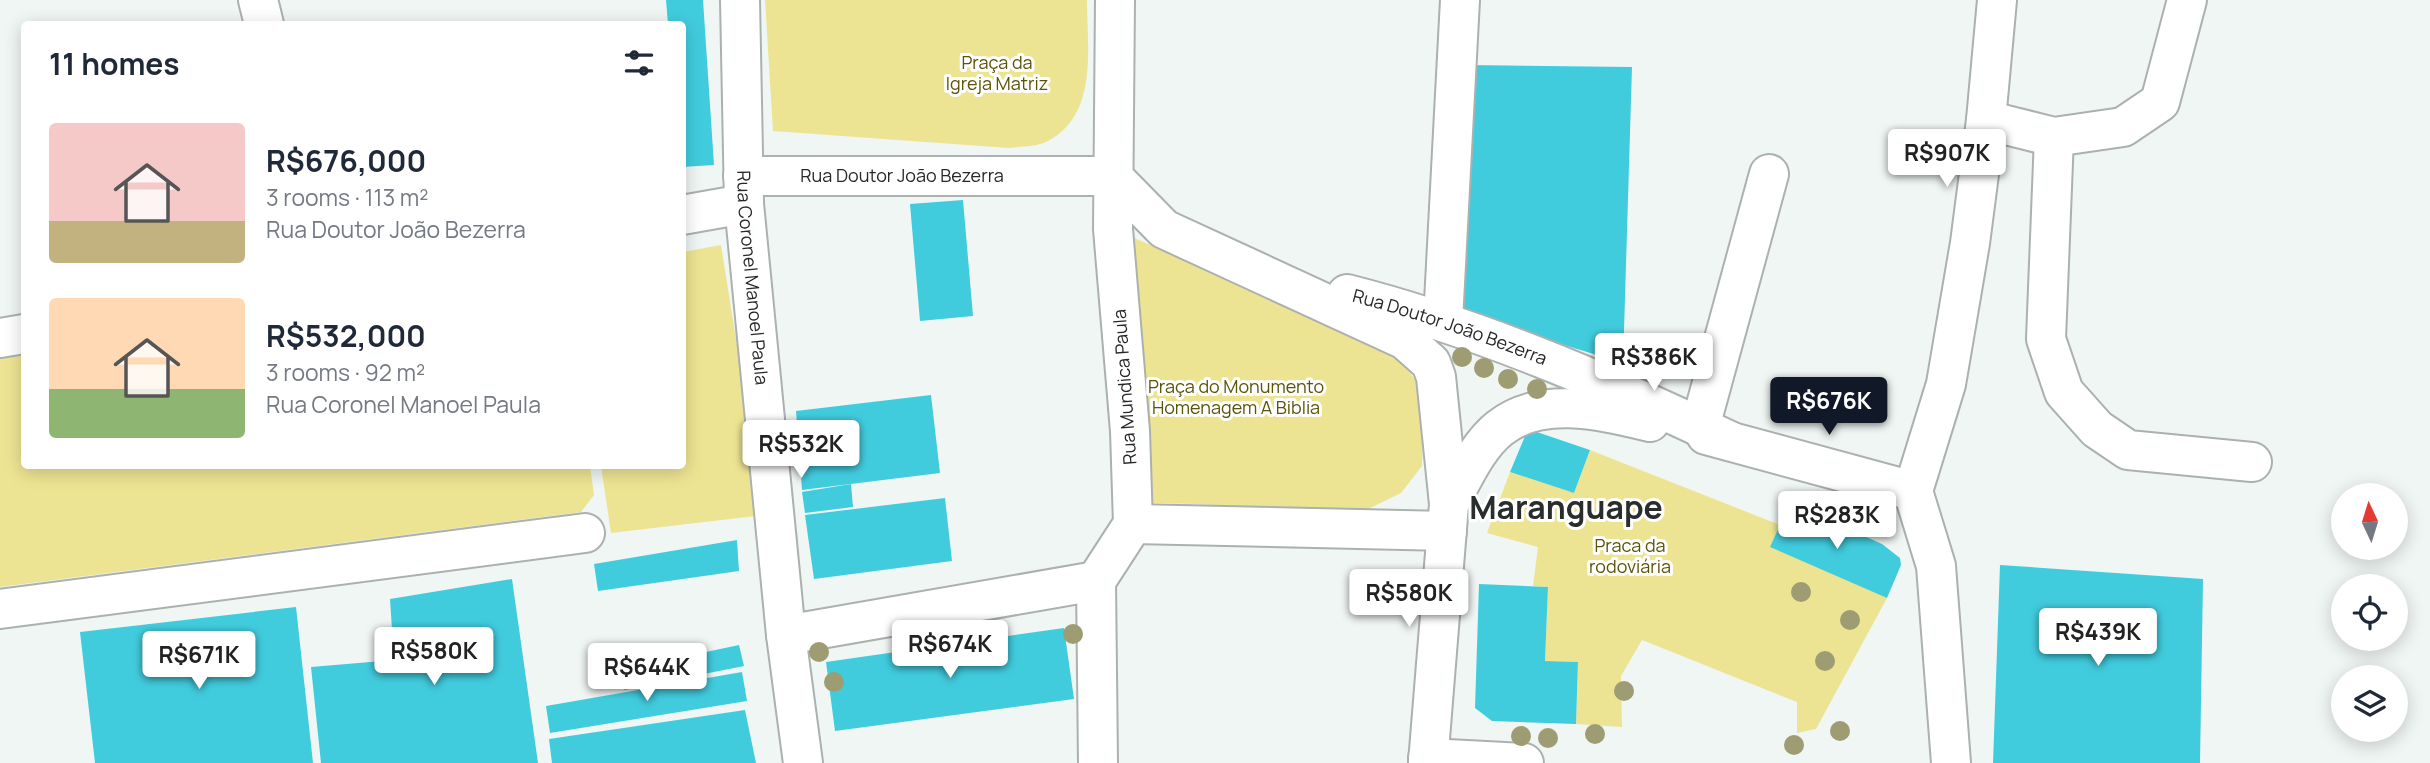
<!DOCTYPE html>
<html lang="en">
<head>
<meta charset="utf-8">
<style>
	:root { --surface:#fff; --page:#f6f6f7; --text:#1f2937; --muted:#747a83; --accent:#111827 }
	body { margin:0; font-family:Manrope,sans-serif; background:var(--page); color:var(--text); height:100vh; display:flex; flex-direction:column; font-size:26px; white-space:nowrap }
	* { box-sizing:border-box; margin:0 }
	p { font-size:23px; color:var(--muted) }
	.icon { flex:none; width:38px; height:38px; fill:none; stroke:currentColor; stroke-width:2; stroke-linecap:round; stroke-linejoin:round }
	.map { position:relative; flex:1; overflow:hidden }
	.panel { position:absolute; left:21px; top:21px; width:665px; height:448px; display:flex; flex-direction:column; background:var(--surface); border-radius:7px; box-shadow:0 4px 18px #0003 }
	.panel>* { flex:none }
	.needle { width:46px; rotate:356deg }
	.fabs { position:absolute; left:2331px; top:483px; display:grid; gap:14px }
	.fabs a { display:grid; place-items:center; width:77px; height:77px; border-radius:50%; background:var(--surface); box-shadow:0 4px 18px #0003; font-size:35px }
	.price { position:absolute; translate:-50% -60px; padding:0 16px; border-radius:7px; background:#fff; color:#222; font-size:23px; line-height:46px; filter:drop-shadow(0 2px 4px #0008) }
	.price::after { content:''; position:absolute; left:50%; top:42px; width:21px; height:16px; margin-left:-10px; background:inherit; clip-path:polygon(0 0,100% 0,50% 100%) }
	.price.active { background:var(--accent); color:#fff }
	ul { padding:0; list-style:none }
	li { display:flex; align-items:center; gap:21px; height:175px; padding:0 28px }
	li span { display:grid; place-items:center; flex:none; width:196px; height:140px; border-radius:7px; color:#555 }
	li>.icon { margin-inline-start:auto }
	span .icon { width:84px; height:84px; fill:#fffc; stroke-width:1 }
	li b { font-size:30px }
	h2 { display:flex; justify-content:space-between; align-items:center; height:84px; padding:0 28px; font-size:30px }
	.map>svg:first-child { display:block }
	.green { fill:#ede493 }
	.building { fill:#41ccde }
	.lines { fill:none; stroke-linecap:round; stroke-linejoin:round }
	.minor-casing { stroke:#abb1af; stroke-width:42 }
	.minor { stroke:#fff; stroke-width:38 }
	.tree { fill:#9e9c72 }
	.labels { text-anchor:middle; stroke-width:6; stroke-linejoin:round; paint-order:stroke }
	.park-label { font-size:18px; fill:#5b5307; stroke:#fff }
	.street-label { font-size:18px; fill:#252827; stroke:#fff }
	.town-label { font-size:32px; font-weight:bold; fill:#292d2c; stroke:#fff }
</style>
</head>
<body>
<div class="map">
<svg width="2430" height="763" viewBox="0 0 2430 763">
	<rect width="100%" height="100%" fill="#f0f6f4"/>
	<path class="green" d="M765 0H1087C1087 49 1099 116 1046 142 1036 147 1020 146 1009 148L773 131Z
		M1113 229 1390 347 1425 392 1422 466 1401 493 1366 510 1132 502Z
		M721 245 764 515 611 533 601 466H682L683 252Z
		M24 355V466H590L594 495 581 512 0 587V359Z
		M1590 450 1780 525 1887 598 1816 729 1797 733V702L1642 640 1621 676 1622 727 1576 724 1578 662 1545 661 1548 587 1533 586 1538 547 1487 533 1510 472 1574 493Z"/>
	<path class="building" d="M666 0H703L714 165 682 167V24H668Z
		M1469 65 1632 67 1623 363 1456 312Z
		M963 200 973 316 920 321 910 204Z
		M931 395 940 473 802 490 796 411Z
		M1528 429 1590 450 1574 493 1510 472Z
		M851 484 853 507 805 513 802 492Z
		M945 498 952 561 814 579 805 515Z
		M1790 503 1882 544 1900 558 1901 565 1887 598 1770 547Z
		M737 540 739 571 598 591 594 564Z
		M2000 565 2203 579 2200 763H1993Z
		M512 579 538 763H321L311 667 394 660 390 599Z
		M1479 584 1548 587 1545 661 1578 662 1576 724 1492 721 1475 708Z
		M296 607 313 763H95L80 632Z
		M1064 628 1074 699 835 731 826 662Z
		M739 645 744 666 624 690 621 670Z
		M742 672 747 701 550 733 546 706Z
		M745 710 756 763H552L549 739Z"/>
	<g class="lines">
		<defs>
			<g id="minor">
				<path d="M258 0 264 24"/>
				<path id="s1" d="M740 0 744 204 786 635 803 763"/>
				<path d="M1986 120 2054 137 2123 127 2160 102 2187 0"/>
				<path d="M2054 137 2046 339 2064 392 2097 429 2128 450 2252 462"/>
				<path id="s2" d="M743 176H1112L1164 229 1405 340 1431 363 1436 377 1449 504 1428 763"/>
				<path d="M682 215 744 204"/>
				<path id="s3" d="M1347 294C1480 328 1605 382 1730 441"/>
				<path d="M1443 321 1460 0"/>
				<path d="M0 338 24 334"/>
				<path d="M1700 427 1769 174"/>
				<path d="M1706 435 1913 491"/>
				<path d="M1913 491 1946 384 1970 243 1986 120 1997 0"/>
				<path d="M1913 491 1936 566 1951 763"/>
				<path d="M1449 504C1463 479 1477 446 1500 428 1542 395 1603 411 1650 422"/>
				<path d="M1133 524 1447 531"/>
				<path d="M0 609 585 533"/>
				<path d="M786 635 1096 581"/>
				<path d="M1428 758 1524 763"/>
				<path d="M1098 763 1096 581 1133 524 1130 431 1113 229 1115 0"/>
			</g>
		</defs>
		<use href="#minor" class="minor-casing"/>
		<use href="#minor" class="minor"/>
	</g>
	<g class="tree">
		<circle cx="1462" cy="357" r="10"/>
		<circle cx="1484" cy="368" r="10"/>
		<circle cx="1508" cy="379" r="10"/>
		<circle cx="1537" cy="389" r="10"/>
		<circle cx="1801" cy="592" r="10"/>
		<circle cx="1850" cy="620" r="10"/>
		<circle cx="1073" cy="634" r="10"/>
		<circle cx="906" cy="638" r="10"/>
		<circle cx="819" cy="652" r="10"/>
		<circle cx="1825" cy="661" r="10"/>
		<circle cx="834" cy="682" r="10"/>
		<circle cx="1624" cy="691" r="10"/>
		<circle cx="1840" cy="731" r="10"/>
		<circle cx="1595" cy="734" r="10"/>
		<circle cx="1521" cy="736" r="10"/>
		<circle cx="1548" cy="738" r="10"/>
		<circle cx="1794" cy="745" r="10"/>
	</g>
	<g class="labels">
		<g class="park-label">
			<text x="997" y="69">Praça da<tspan x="997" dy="21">Igreja Matriz</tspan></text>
			<text x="1236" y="393">Praça do Monumento<tspan x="1236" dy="21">Homenagem A Biblia</tspan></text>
			<text x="1630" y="552">Praca da<tspan x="1630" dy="21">rodoviária</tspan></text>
		</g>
		<g class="street-label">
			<text dy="6" stroke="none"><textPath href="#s2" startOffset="159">Rua Doutor João Bezerra</textPath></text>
			<text dy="6" stroke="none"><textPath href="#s1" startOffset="278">Rua Coronel Manoel Paula</textPath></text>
			<text dy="6" stroke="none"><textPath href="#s3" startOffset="108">Rua Doutor João Bezerra</textPath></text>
			<text transform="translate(1125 387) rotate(-94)" y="6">Rua Mundica Paula</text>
		</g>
		<g class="town-label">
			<text x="1566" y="519">Maranguape</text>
		</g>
	</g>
</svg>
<div class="fabs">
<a><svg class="needle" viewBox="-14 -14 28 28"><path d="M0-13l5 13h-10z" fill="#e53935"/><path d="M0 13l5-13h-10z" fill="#747a83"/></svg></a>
<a><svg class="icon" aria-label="locate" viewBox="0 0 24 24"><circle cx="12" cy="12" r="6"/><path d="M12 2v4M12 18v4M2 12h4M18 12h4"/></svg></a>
<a><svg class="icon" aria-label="layers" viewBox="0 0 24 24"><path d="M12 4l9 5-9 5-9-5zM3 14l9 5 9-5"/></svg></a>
</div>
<b class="price" style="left:1947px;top:189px">R$907K</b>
<b class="price" style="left:1654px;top:393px">R$386K</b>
<b class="price active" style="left:1829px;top:437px">R$676K</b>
<b class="price" style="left:801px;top:480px">R$532K</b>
<b class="price" style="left:1837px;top:551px">R$283K</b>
<b class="price" style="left:1409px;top:629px">R$580K</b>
<b class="price" style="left:2098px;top:668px">R$439K</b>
<b class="price" style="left:950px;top:680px">R$674K</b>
<b class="price" style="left:434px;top:687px">R$580K</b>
<b class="price" style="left:199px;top:691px">R$671K</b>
<b class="price" style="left:647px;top:703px">R$644K</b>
<section class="panel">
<h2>11 homes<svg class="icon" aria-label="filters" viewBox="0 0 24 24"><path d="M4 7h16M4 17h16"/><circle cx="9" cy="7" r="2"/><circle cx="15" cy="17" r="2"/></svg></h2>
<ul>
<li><span style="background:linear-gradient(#f6c9c9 70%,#c2b280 0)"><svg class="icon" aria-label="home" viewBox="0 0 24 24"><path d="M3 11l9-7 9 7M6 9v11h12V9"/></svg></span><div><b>R$676,000</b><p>3 rooms · 113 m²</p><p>Rua Doutor João Bezerra</p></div></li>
<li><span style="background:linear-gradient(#ffd9b3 65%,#8fb573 0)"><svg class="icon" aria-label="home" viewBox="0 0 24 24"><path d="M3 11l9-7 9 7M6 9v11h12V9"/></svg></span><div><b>R$532,000</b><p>3 rooms · 92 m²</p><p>Rua Coronel Manoel Paula</p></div></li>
</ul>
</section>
</div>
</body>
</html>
